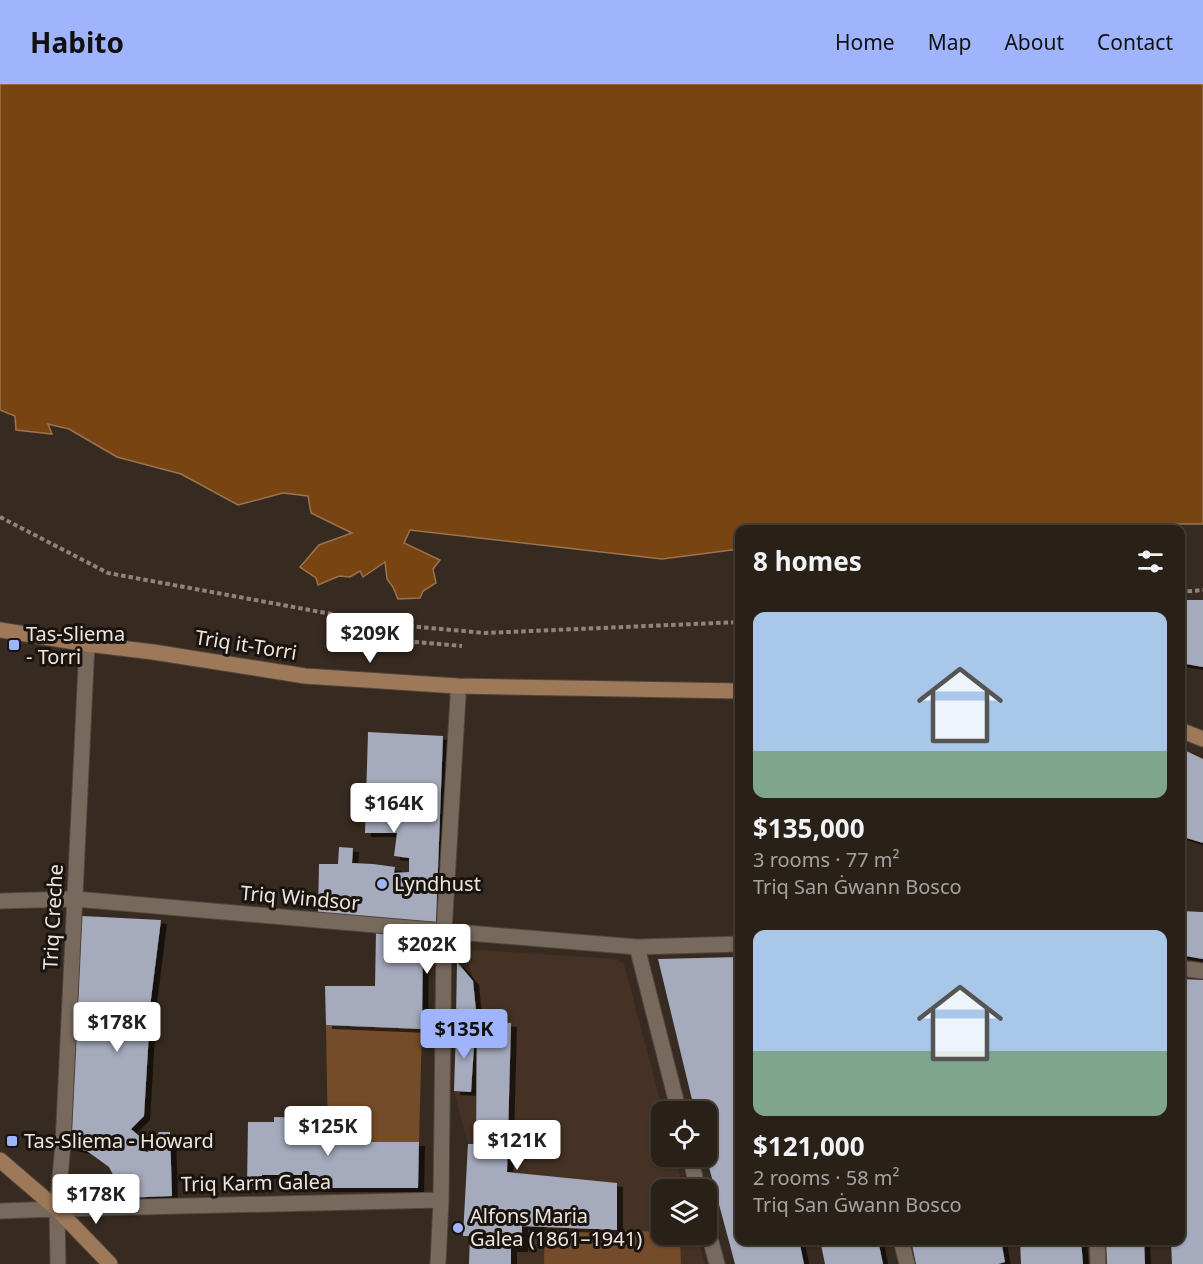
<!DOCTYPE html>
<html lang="en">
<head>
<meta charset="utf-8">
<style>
	:root { --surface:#292018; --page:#312821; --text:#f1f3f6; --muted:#a5a3a2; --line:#453e37; --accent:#a0b3fd }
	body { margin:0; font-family:"Noto Sans",sans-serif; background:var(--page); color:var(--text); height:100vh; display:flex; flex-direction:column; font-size:22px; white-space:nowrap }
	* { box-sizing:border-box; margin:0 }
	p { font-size:20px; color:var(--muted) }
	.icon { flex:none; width:33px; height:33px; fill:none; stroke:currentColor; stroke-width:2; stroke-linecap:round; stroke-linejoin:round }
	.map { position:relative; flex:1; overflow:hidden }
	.details { position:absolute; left:735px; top:441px; width:450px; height:720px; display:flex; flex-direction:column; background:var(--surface); border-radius:12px; box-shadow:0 2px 4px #0004,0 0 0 2px var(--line) }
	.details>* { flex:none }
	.controls { position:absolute; left:651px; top:1017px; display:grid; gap:12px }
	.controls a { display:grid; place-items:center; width:66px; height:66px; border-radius:12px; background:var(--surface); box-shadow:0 2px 4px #0004,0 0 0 2px var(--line); font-size:30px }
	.price { position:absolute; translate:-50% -51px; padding:0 14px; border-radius:6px; background:#fff; color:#222; font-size:20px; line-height:39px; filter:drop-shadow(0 2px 3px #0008) }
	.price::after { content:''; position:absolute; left:50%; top:36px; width:18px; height:14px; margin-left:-9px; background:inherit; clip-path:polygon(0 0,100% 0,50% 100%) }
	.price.selected { background:var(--accent); color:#111 }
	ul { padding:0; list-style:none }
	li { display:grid; align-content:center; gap:12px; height:318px; padding:0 18px }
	li span { display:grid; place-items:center; height:186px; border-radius:12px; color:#555 }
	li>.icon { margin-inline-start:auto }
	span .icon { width:108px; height:108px; fill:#fffc; stroke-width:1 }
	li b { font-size:26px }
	h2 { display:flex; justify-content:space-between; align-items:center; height:72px; padding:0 18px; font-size:26px }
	header { display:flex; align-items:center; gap:36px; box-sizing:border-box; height:84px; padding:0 30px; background:var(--accent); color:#111 }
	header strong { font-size:28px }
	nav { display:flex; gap:33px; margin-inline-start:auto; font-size:21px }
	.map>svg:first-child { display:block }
	.built { fill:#453224 }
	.green { fill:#754c2a }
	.water { fill:#774412; stroke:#9b744f; stroke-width:1.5 }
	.building { fill:#a5aabc; filter:url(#shadow) }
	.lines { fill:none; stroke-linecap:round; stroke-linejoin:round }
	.street-casing { stroke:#51453c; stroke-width:17 }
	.secondary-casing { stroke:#51453c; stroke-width:17 }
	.path { stroke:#8f847c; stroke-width:4; stroke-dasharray:4.5 3; stroke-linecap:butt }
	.street { stroke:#78695d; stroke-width:15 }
	.secondary { stroke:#9d7959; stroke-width:15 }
	.poi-dot { fill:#a0b3fd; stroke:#1a1410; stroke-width:2 }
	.labels { text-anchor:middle; stroke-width:6; stroke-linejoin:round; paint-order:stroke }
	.poi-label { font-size:20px; fill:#eee5de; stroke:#1a1410; text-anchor:start }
	.street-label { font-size:20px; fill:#eee5de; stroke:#1a1410 }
</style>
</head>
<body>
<header>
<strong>Habito</strong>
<nav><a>Home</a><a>Map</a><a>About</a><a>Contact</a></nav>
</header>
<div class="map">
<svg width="1203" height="1180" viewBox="0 0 1203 1180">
	<defs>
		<filter id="shadow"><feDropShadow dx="6" dy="4" stdDeviation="0" flood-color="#0009"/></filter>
	</defs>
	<rect width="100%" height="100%" fill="#372a20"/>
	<path class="built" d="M464 865 617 875 624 880 663 1027 662 1028V1072L675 1073 684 1105 662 1106V1150L697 1151 705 1180H469L470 1153 463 1152 468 1060 454 1007 457 878 473 895Z"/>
	<path class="green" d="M326 941 422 945 419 1058H328Z
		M545 1143 661 1148 662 1150 680 1151 681 1180H544Z"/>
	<path class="water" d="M0 0H1203V440H1065L1054 446H740L739 465 662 475 410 446 404 459 440 476 433 485 436 499 423 507 420 514 398 515 393 503 387 495 385 478 363 493 360 487 350 493 339 492 318 501 316 494 300 483 319 461 352 449 311 429 308 412 283 409 238 421 181 390 117 373 69 345 48 340 52 350 16 346 15 332 0 326Z"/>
	<path class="building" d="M1185 516H1203V583L1180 579V556H1184Z
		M368 648 443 652 436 838 318 829 319 780H338L339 763 353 764 352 779 373 780 395 783 394 789 409 788V774L394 772 397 749H365Z
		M1180 664 1203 675V759L1180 752Z
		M1180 827 1203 828V875L1180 871Z
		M82 832 161 836 151 915 144 1032 131 1045 145 1057 138 1066 148 1068 159 1048H170L172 1112 121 1114 119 1102 109 1083 87 1067 71 1063Z
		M376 847 423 851 422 945 326 941 325 902H375Z
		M740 873V1156H799L804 1180H735L706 1072V1028H695L658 875Z
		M457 878 473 897 477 936H456Z
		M1180 895 1203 896V1180H1172L1171 1156H1180Z
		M477 936 511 939 507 1088 617 1099V1146L522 1142V1164H511V1180H469L470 1152H463L468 1060H476Z
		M456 946 475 947 471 1008 454 1007Z
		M274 1033 328 1034V1058H419L418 1104H315L316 1091H262V1103L247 1102 248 1038H274Z
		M820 1156H878L883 1180H825Z
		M911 1156H1001L1005 1178 998 1180H916Z
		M1020 1156H1081L1083 1180H1021Z
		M1106 1156H1144L1145 1180H1107Z"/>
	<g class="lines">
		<defs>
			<path id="street" d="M0 817 75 815 444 847 637 863 740 860
				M637 863 679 1028
				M1180 884 1203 887
				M690 1072 698 1106
				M0 1127 57 1125 441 1116
				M706 1139 717 1180
				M901 1156 907 1180
				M1097 1156 1098 1180
				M58 1180 57 1125 63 1061 87 560
				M438 1180 441 1116 444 847 458 613 457 602"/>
			<path id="secondary" d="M0 546 87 560 153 568 305 592 457 602 740 607
				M1180 646 1203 655
				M0 1076 57 1125 110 1180"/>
		</defs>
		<use href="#street" class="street-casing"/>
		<use href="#secondary" class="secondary-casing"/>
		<path class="path" d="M0 433 108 489 386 540 485 549 740 538
			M1180 508 1203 506
			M392 556 462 562"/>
		<use href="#street" class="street"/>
		<use href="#secondary" class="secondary"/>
	</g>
	<g class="poi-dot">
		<rect x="8" y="555" width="12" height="12" rx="3"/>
		<circle cx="382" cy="800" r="6"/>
		<rect x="6" y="1051" width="12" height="12" rx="3"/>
		<circle cx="458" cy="1144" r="6"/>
	</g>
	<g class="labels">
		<g class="poi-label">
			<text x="26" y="557">Tas-Sliema<tspan x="26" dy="23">- Torri</tspan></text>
			<text x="394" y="807">Lyndhust</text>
			<text x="24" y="1064">Tas-Sliema - Howard</text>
			<text x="470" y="1139">Alfons Maria<tspan x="470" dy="23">Galea (1861–1941)</tspan></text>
		</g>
		<g class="street-label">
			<text transform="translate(246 561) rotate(9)" y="7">Triq it-Torri</text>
			<text transform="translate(300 814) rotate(5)" y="7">Triq Windsor</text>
			<text transform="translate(53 833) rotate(-87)" y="7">Triq Creche</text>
			<text transform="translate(256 1099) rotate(-1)" y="7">Triq Karm Galea</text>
		</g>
	</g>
</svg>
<div class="controls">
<a><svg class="icon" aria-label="locate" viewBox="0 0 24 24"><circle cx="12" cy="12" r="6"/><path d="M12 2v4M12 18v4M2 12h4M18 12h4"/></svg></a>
<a><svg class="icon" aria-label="layers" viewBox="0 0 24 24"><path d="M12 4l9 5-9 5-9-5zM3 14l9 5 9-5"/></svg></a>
</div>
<b class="price" style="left:370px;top:580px">$209K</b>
<b class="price" style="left:394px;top:750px">$164K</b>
<b class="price" style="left:427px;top:891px">$202K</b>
<b class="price" style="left:117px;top:969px">$178K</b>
<b class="price selected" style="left:464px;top:976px">$135K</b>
<b class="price" style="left:328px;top:1073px">$125K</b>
<b class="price" style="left:517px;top:1087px">$121K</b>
<b class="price" style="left:96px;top:1141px">$178K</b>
<section class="details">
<h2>8 homes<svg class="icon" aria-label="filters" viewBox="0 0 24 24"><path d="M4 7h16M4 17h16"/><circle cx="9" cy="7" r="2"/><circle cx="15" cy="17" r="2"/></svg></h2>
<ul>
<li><span style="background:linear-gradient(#a9c7e8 75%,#7fa58c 0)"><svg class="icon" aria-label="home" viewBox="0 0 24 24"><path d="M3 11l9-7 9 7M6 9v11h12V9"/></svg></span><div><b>$135,000</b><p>3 rooms · 77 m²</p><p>Triq San Ġwann Bosco</p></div></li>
<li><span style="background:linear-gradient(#a9c7e8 65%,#7fa58c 0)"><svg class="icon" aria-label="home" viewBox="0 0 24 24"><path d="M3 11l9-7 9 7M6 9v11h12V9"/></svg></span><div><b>$121,000</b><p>2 rooms · 58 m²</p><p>Triq San Ġwann Bosco</p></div></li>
</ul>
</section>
</div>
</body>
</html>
